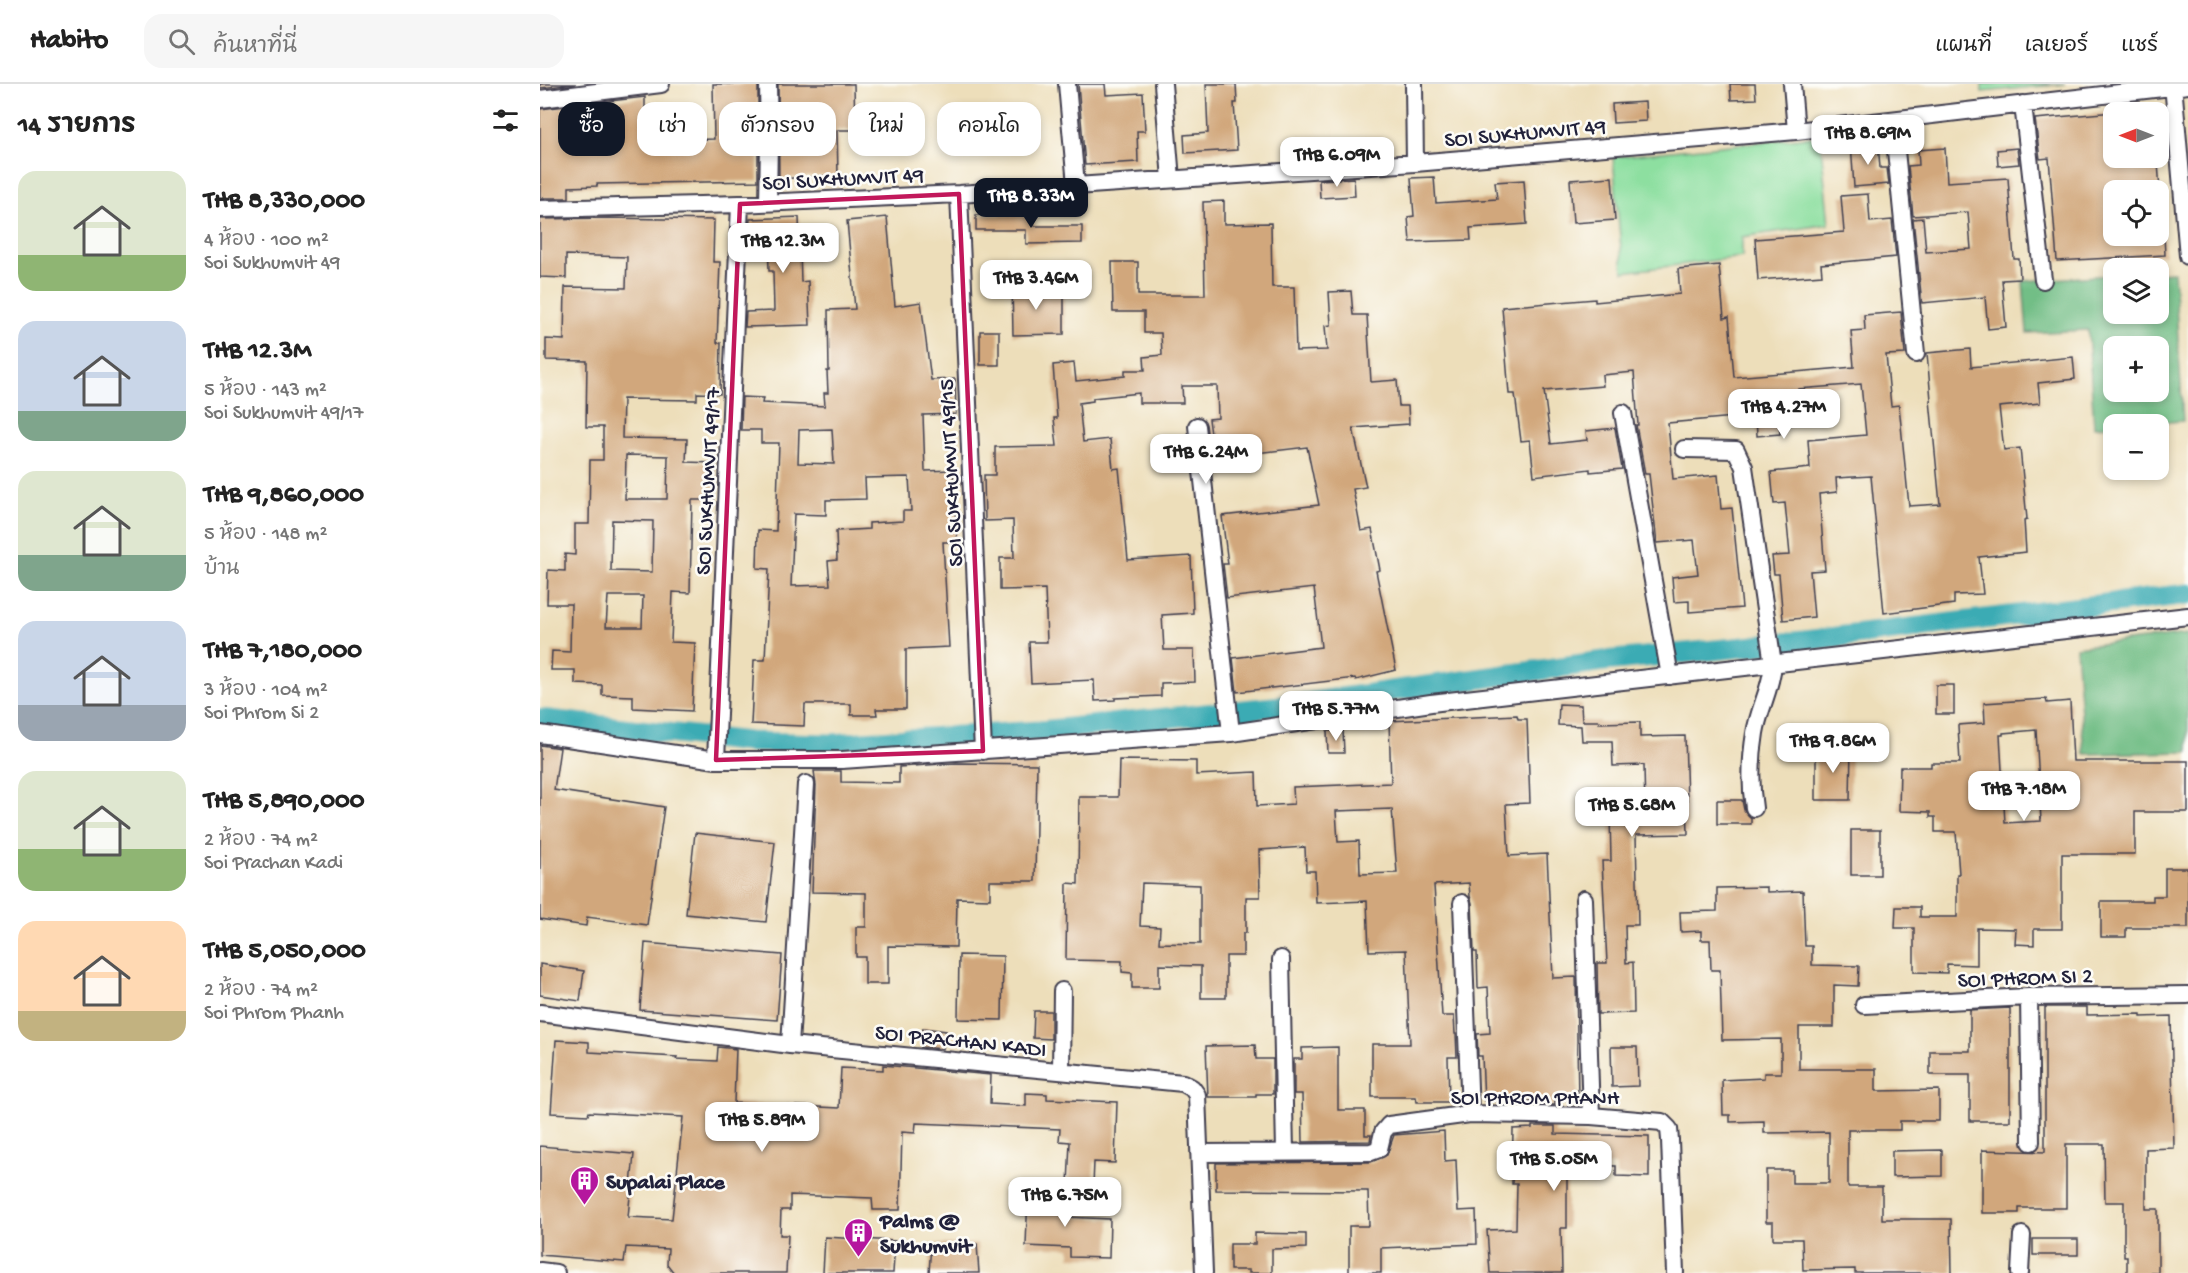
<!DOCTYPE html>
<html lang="th">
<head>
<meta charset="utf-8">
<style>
	:root { --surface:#fff; --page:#f6f6f6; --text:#222; --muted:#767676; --line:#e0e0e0; --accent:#111827 }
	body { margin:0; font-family:"Gochi Hand","Playpen Sans Thai",sans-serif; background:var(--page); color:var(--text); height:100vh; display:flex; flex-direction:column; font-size:22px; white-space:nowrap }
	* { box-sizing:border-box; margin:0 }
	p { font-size:20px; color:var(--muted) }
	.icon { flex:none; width:33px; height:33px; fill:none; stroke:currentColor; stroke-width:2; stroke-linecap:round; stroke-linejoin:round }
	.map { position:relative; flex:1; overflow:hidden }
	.panel { display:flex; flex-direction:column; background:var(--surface); width:540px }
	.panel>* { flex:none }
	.top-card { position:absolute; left:18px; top:18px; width:570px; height:54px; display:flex; gap:12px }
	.needle { width:39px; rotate:270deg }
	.buttons { position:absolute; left:1563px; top:18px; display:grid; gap:12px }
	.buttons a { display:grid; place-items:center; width:66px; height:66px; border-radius:12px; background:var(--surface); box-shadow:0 3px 9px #0003; font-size:30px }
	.price { position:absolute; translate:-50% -51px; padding:0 14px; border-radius:12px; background:#fff; color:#222; font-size:20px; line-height:39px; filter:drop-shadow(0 2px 3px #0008) }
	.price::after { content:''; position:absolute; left:50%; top:36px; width:18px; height:14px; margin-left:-9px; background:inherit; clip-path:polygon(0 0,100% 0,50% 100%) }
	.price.selected { background:var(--accent); color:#fff }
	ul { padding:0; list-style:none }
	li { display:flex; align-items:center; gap:18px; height:150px; padding:0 18px }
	li span { display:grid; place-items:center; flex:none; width:168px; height:120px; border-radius:18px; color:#555 }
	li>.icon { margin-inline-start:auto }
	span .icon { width:72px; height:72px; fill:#fffc; stroke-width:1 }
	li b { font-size:26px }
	h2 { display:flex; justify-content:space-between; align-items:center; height:72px; padding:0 18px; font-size:26px }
	.tag { padding:0 21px; border-radius:18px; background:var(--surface); box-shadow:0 3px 9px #0003; font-size:21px; line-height:54px }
	.tag.selected { background:var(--accent); color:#fff }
	header { display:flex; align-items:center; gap:36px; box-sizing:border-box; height:84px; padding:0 30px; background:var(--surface); border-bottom:2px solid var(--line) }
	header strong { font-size:28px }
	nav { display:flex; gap:33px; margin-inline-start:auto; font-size:21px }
	.search { width:420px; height:54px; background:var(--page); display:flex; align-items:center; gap:15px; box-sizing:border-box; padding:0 21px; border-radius:18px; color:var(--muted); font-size:22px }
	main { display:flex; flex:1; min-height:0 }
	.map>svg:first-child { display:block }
	.green { fill:#8ddfa0; stroke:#58806e; stroke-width:1.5 }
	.forest { fill:#72be86; stroke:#4a7060; stroke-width:1.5; fill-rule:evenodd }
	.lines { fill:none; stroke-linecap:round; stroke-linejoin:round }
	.canal { stroke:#3aabb4; stroke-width:21 }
	.building { fill:#d1a77b; fill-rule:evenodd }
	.minor-casing { stroke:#403e4e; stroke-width:20 }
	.minor { stroke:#fff; stroke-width:16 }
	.marked { fill:none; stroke:#c2185b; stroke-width:4.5; stroke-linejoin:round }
	.labels { text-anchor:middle; stroke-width:5; stroke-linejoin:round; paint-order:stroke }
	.street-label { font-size:22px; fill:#22223b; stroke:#fdfcf7 }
	.poi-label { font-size:22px; font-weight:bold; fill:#22223b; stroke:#fdfcf7; text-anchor:start }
</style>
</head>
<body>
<header>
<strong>Habito</strong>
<div class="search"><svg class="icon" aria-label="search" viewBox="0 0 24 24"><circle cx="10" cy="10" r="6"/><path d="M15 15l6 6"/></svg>ค้นหาที่นี่</div>
<nav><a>แผนที่</a><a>เลเยอร์</a><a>แชร์</a></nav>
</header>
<main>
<section class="panel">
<h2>14 รายการ<svg class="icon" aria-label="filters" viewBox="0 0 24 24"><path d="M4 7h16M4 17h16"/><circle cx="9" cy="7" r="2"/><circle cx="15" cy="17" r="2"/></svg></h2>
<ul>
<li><span style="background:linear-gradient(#dfe7d0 70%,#8fb573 0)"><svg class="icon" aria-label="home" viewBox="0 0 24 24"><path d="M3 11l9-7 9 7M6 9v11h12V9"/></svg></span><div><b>THB 8,330,000</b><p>4 ห้อง · 100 m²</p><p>Soi Sukhumvit 49</p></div></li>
<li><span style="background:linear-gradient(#c9d6e8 75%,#7fa58c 0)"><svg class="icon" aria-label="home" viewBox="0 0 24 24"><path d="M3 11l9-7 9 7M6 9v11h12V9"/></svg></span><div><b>THB 12.3M</b><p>5 ห้อง · 143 m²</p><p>Soi Sukhumvit 49/17</p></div></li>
<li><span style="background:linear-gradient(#dfe7d0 70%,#7fa58c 0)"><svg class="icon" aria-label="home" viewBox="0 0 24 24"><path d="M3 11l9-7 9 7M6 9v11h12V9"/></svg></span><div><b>THB 9,860,000</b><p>5 ห้อง · 148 m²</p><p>บ้าน</p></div></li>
<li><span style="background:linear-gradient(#c9d6e8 70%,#9aa5b1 0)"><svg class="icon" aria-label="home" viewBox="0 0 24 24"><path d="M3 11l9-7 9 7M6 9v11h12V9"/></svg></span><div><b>THB 7,180,000</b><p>3 ห้อง · 104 m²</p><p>Soi Phrom Si 2</p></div></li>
<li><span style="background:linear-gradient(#dfe7d0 65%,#8fb573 0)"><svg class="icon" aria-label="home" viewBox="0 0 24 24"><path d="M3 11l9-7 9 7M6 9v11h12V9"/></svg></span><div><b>THB 5,890,000</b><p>2 ห้อง · 74 m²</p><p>Soi Prachan Kadi</p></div></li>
<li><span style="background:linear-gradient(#ffd9b3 75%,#c2b280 0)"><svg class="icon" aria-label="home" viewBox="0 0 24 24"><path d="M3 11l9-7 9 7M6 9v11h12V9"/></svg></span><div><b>THB 5,050,000</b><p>2 ห้อง · 74 m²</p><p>Soi Phrom Phanh</p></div></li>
</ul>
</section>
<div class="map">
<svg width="1648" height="1189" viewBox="0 0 1648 1189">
	<rect width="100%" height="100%" fill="#fdfcf7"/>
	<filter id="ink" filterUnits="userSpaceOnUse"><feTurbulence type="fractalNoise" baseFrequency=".0167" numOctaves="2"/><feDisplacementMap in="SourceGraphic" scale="12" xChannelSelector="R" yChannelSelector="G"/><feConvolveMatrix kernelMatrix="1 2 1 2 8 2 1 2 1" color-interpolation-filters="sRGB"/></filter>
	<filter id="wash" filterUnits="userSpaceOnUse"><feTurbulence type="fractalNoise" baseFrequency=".008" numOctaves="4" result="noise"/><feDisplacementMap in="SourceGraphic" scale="24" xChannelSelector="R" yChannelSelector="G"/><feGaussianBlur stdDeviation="1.35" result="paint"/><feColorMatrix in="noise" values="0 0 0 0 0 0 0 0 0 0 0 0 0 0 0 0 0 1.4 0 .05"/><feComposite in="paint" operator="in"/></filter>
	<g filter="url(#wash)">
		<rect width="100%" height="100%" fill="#eddeba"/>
		<path class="green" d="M1442 0H1525L1442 8Z
			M1280 52 1289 140 1202 153V173L1083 188 1073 73Z"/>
		<path class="forest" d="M1634 188 1643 337 1554 343 1548 246 1487 249 1483 197 1573 191 1574 230H1618L1619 189ZM1574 262H1618V308H1574Z
			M1648 550V668L1544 670 1536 563Z"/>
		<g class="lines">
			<path class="canal" d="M0 635 209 658 290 660 500 647 751 621 1064 577 1264 557 1648 510"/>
		</g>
		<g id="blocks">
			<path class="building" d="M0 0H36L0 4Z
				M173 0H218V97L57 100V102L29 103V114H0V25L105 13V57L174 55Z
				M238 0H314L315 46H297L298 91 239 95Z
				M538 0H565L566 11 603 9 605 47H597L598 78 545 81Z
				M666 0H696L697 19H694L697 66 645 69 644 51 668 49Z
				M1190 0H1215L1216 15 1191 16Z
				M1105 18 1106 37 1073 39 1072 20Z
				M1574 28V82L1618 79 1620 106H1574V152H1624L1625 171 1517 177 1509 74 1500 75 1495 35Z
				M1338 58 1340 84H1347L1349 100 1314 103 1311 60Z
				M1405 64 1407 98 1468 94 1474 175H1479L1480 195 1462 196 1466 243 1448 245 1445 213 1382 219 1373 135 1383 134 1386 168 1431 165 1428 128 1373 132 1368 82 1379 81 1378 66Z
				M1477 64 1479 80 1458 82 1457 66Z
				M894 93 896 119 957 115 955 98 984 96 987 140 930 144 931 156 870 158 868 133 874 132 871 94Z
				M1072 93 1075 136 1033 139 1030 96Z
				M814 94 815 112 780 114 779 96Z
				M1328 110 1330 138 1352 136 1356 173 1281 180 1282 191 1218 196 1215 155 1304 148 1301 112Z
				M684 117V140L731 139 732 203H754L756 267 787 266 785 242 791 241 789 208 811 207 813 231H827L831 298 857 296 859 322H868L869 340 813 344 826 403 813 405 821 447 832 445 840 486 836 487 856 586 816 596 815 594 697 608 693 574 781 563 774 504 687 514 683 480H688L682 432 779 421 767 363 674 374 669 335 678 334 677 302H642L643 319H599V309L553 314V317L539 319 543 358 570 355 573 385 579 384 588 476 651 472 653 529 622 531 624 566H654L655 598 621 599V612L575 614V616L555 617 554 596 491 599 489 558H507L505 505 460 506V474H474L473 436 445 437 444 391H455V363L517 362 514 334H517L513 281 534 279 536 297 585 292V286H605L604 273 622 271 621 249H604V228H573L572 178H598V211H665L663 118Z
				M436 131H494V142H542V159L486 160V146H436Z
				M259 133 261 198 268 197 270 241 205 243 206 228 234 227 233 187H229L228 151 209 152 210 135Z
				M347 133 355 222 381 218 391 296 415 295 416 330 383 331 385 387 413 386 417 458H403L409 563 366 565V625H336L337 631H311V620H265L264 642 211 640 214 576H225L229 485 217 484 218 446 236 447 239 359H221V346H201L202 313 223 314 222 319 285 322 284 309H288L287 287H289L288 226 315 225 307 137ZM292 345 294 380 258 379 259 346ZM369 393 371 427H363V437L329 439V445L296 447 297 476 288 477 290 501 251 502 254 430 286 431V416L326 415 325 394Z
				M69 134 174 136 173 178H180L177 259H181L180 310 157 309V316L83 315 82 354 147 355 146 378 175 379 174 416H152L150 509 133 508 131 558 155 559 152 627 93 624V612L62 611V601L35 600V586H11L12 567 30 568 31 520H7L8 486 25 487V470L35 471V440H49L50 376H63V343H46L47 277 6 276V255L24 256 25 203 86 204 87 173 26 171V194L0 193V135ZM86 371 128 372 127 415H85ZM72 436 113 437 112 488 71 487ZM68 512H103L102 543H66Z
				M1179 181 1184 234 1189 233 1194 293 1314 283 1311 247 1325 246 1324 231 1361 228 1365 270 1346 271 1351 322 1359 321 1369 422 1400 420 1390 316H1391L1387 269 1430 265 1431 283 1533 273 1535 295 1498 299 1500 319 1459 323 1464 366 1480 364 1487 435 1484 436 1486 468 1439 473 1443 510 1414 511V520L1344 529 1331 392 1296 394 1297 408 1279 410 1285 486 1270 487 1274 533 1243 536 1239 490H1234L1232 472 1250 471 1245 419 1234 420 1231 388 1270 384 1268 356 1326 351 1321 300 1258 305 1260 325 1238 326 1240 350 1217 352 1216 331 1128 339 1133 395 1178 391 1181 425 1192 424 1202 524 1149 528V517L1134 518 1132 493 1158 490 1154 456 1117 459 1109 390H1105L1096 341H1098L1094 288 1062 291 1063 302 1004 307 1011 360 1047 356 1046 347 1075 344 1082 385 1050 388V385L994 392 990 356 981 357 975 310H969L962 223 1055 215V218L1140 210 1138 185Z
				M472 197H493V211H524V250L473 251Z
				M440 247H459V281H440Z
				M1396 601H1414V630H1396Z
				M1506 615 1507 619 1530 617 1533 677H1648V728H1595V770H1522V845H1494V861L1475 860 1476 845 1437 844V881L1407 880V889L1374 888V844H1355L1356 823H1380V833H1417V790H1419L1416 748H1395V733H1390V728L1359 727 1360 683H1391V679H1420L1418 641 1445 639 1444 619ZM1496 646 1501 737 1465 739 1460 651H1463V649Z
				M1019 620 1041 621 1042 637H1059V639L1100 638V653L1145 652 1148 750 1096 751 1098 841H1085L1086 879 1093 878 1094 929 1058 930 1057 879H1067L1062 777H1071L1070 729 1105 728 1104 681 1073 682 1072 657H1042L1041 642 1018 641Z
				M977 631 978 635H987L990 719 966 720 969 772 1007 770 1013 894 1036 893 1038 1015 1015 1016V1021H992L991 1017H944L942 972H938L937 950 950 949 948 903 938 904 937 868H934L932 819 930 812 929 799 894 801 902 932H914L915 950H916L917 973H908L909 1018H877L876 1013H832V960H870L866 866 829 867 827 817 776 819 775 787H766L765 763 719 766 720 813H706V849H703V872H686V914H661V882L619 881V904H592V889L582 888V877L526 876 527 799 538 800 539 713H578L579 676 656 677V691L716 688 717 722 754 720 753 703 851 699 849 637ZM852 725 857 789 820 790 819 757 798 758 796 727ZM602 799 660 801V860L619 859 620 843 600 842Z
				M803 646 804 669H788L787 647Z
				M0 661 20 664 14 706 124 723 107 841 47 833 46 842 0 835Z
				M1276 664H1311L1310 716H1276Z
				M416 679 497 680 495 797H450V815L417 814 416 863 348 862V900H325V873H316V843H326V809L272 808 276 701 274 687H301V698L359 699V683Z
				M1177 716H1202L1204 726 1211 734V740H1177Z
				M1311 746H1340V791H1311Z
				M155 749 235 758 226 838 146 830Z
				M1625 784H1648V844H1586V853H1561V817H1613V812H1625Z
				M1227 803V808L1263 807 1265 862H1272V881L1319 882 1318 902 1294 901V943H1259V985H1336V1007L1399 1006V1037H1360V1046H1308V1103H1342V1135H1411L1412 1189H1315V1185L1263 1186 1262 1155H1233V1138H1226V1086H1252V1099H1289V1048L1224 1049V1037L1190 1038V1031H1183L1182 996 1224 994V989H1241V955L1182 956 1180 886H1171L1170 856H1161V847L1141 848 1140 828 1177 827V804Z
				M105 859 242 871 237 936 100 926Z
				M419 871 463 872 462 936 418 935Z
				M0 880 44 887 40 917 0 911Z
				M1505 923H1547V931L1601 930V933L1631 932 1634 1064 1606 1065V1125H1618V1189H1587V1173H1584V1118H1565L1564 1060H1526V1124H1479V1129H1442V1066L1505 1068Z
				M1470 924V1037H1430V991H1390V967H1430V926Z
				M494 927H511V955L493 954Z
				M383 944 406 947 403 965 381 963Z
				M16 956 49 958V968L137 973 136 975 177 977 178 963 196 965 194 1019 299 1024 301 984 343 986V981L451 991 450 1020 486 1022V1009L507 1010V1015L577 1018 575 1079 554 1078 553 1101 528 1100 530 1058 519 1057 520 1045 376 1039 375 1049 362 1048 360 1126H333L332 1114 250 1111V1126H241L240 1151H248L246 1189H134L127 1180 128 1165 86 1163 84 1178 0 1171V1062L94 1070 88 1133 132 1135 143 1033 49 1028 48 1031 11 1029Z
				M715 961 716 975H733V1010H716V1013H668L666 962Z
				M798 963V1026H825V1051H831L830 1057 763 1058 762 1010H754V975H762V964Z
				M1071 963H1097L1098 1002 1072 1003Z
				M992 1042H1015V1050L1109 1052V1093L1076 1092V1082L1027 1081V1144H1021L1022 1189H950L947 1146 976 1145 977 1100H972L973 1045 992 1044Z
				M904 1047 905 1077 916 1076 918 1127 936 1126 937 1160 841 1164V1189H809V1142H829L828 1107 676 1106V1079L831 1078 847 1071 854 1051Z
				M1402 1066V1092L1352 1093V1067Z
				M488 1108 527 1109 526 1133 570 1135 569 1174 530 1173V1164L486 1162Z
				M715 1149 766 1150V1164L732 1165V1189H709V1186H690V1160H715Z
				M285 1153 355 1157 353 1189H283Z
				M1493 1155H1538V1171H1493Z
				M391 1160H437L439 1189H389Z"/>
		</g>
	</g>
	<g filter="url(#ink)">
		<use href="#blocks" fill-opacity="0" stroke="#403e4e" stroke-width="1.5"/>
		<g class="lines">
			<defs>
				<path id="minor" d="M527 0 536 101
					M623 0 631 95
					M874 0 875 79
					M1252 0 1256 47
					M1633 0 1648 172
					M0 15 121 0
					M1483 20 1503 196
					M1353 36 1376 270
					M419 110 443 667
					M228 119 229 57 228 0
					M0 125 200 120 419 110 875 79 1256 47 1648 1
					M1083 329 1130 592
					M657 342 691 649
					M1144 365 1196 366 1204 383 1233 580C1231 606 1219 624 1215 649 1211 673 1210 700 1214 724
					M0 650 176 676H302L691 649 891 619 1648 532
					M176 676 200 120
					M1044 815 1051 1032
					M922 819 930 1030
					M741 875 745 1068
					M1489 913 1491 1058
					M1324 921 1489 913 1648 911
					M0 929 250 961 643 999 652 1004 657 1011 664 1189
					M250 961 266 700
					M521 987 522 907
					M660 1069 831 1068 839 1065 843 1048 849 1041 930 1030 1051 1032 1122 1038 1129 1045 1130 1056 1135 1189
					M0 1187 16 1189
					M1480 1189 1482 1151"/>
			</defs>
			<use href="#minor" class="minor-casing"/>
			<use href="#minor" class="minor"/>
		</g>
	</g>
	<path class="marked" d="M419 110 443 667 176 676 200 120Z"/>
	<defs>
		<symbol id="building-pin" viewBox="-11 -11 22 30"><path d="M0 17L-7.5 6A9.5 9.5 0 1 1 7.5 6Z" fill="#b5179e" stroke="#fdfcf7"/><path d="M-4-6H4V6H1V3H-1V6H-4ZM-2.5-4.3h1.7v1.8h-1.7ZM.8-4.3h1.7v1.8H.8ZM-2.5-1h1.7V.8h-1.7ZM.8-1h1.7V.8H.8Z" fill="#fff"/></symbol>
	</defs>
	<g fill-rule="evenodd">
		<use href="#building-pin" x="28" y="1080" width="33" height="45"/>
		<use href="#building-pin" x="302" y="1132" width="33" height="45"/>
	</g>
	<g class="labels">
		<g class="street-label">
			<text transform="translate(985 47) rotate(-5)" y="8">SOI SUKHUMVIT 49</text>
			<text transform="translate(303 93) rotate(-3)" y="8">SOI SUKHUMVIT 49</text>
			<text transform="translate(409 389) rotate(-93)" y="8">SOI SUKHUMVIT 49/15</text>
			<text transform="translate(166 397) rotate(-87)" y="8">SOI SUKHUMVIT 49/17</text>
			<text transform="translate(1485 892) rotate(-2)" y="8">SOI PHROM SI 2</text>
			<text transform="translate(421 955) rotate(6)" y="8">SOI PRACHAN KADI</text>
			<text x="995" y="1020">SOI PHROM PHANH</text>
		</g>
		<g class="poi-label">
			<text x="66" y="1104">Supalai Place</text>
			<text x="340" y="1143">Palms @<tspan x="340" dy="25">Sukhumvit</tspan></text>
		</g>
	</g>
</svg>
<div class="buttons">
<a><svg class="needle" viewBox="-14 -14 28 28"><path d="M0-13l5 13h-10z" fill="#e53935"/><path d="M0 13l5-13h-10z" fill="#767676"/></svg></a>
<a><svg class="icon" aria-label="locate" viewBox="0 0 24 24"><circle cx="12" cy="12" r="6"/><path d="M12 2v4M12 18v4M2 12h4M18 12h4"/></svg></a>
<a><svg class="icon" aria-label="layers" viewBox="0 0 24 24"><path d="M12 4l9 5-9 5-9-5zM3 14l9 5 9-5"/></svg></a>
<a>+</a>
<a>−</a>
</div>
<b class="price" style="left:1328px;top:82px">THB 8.69M</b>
<b class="price" style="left:797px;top:104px">THB 6.09M</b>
<b class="price selected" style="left:491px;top:145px">THB 8.33M</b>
<b class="price" style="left:243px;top:190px">THB 12.3M</b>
<b class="price" style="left:496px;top:227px">THB 3.46M</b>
<b class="price" style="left:1244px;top:356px">THB 4.27M</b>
<b class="price" style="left:666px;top:401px">THB 6.24M</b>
<b class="price" style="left:796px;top:658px">THB 5.77M</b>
<b class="price" style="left:1293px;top:690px">THB 9.86M</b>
<b class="price" style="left:1484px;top:738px">THB 7.18M</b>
<b class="price" style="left:1092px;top:754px">THB 5.68M</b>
<b class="price" style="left:222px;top:1069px">THB 5.89M</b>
<b class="price" style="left:1014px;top:1108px">THB 5.05M</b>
<b class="price" style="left:525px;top:1144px">THB 6.75M</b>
<div class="top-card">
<a class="tag selected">ซื้อ</a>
<a class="tag">เช่า</a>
<a class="tag">ตัวกรอง</a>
<a class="tag">ใหม่</a>
<a class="tag">คอนโด</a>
</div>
</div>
</main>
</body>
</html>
